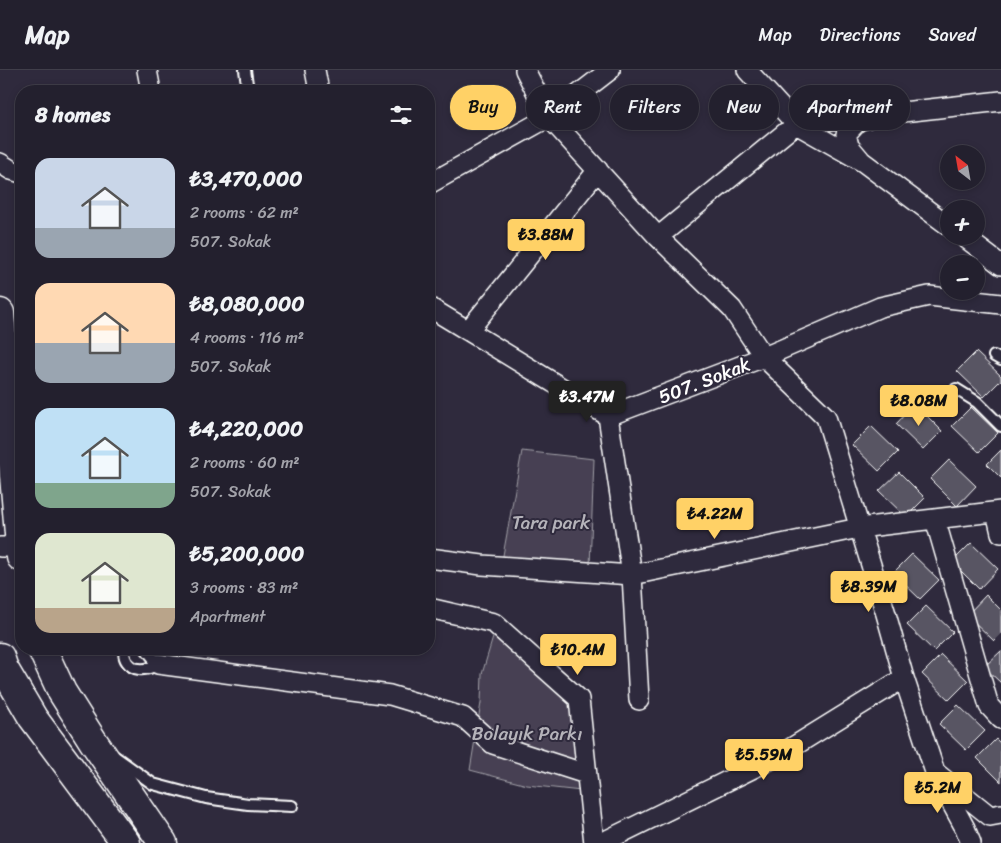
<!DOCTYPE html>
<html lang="en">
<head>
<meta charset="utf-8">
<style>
	:root { --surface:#23202e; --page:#2f2d3a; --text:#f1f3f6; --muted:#a3a3aa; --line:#403e4a; --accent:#ffd166 }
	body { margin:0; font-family:Sriracha,sans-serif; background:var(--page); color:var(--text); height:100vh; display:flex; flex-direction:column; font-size:19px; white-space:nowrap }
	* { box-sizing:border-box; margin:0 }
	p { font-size:16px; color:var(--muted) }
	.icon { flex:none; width:28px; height:28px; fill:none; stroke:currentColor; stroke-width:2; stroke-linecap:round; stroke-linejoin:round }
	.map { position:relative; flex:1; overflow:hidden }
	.drawer { position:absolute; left:15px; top:15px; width:420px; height:570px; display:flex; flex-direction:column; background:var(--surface); border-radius:20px; box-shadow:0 2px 8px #0003,0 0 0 1px var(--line) }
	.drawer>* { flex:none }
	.hud { position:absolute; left:450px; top:15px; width:475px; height:45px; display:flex; gap:10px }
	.needle { width:32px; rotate:329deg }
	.controls { position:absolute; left:940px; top:75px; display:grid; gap:10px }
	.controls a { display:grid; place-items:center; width:45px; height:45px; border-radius:50%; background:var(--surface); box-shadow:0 2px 8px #0003,0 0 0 1px var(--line); font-size:25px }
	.price { position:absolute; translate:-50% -42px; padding:0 11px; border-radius:5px; background:var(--accent); color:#111; font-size:16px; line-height:32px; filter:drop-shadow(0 1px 2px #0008) }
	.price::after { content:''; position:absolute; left:50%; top:30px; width:15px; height:11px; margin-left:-8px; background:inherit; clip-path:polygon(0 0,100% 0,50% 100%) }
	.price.active { background:#222; color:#fff }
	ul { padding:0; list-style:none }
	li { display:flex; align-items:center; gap:15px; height:125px; padding:0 20px }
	li span { display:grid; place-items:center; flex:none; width:140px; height:100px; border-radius:15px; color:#555 }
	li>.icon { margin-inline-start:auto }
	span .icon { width:60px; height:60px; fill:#fffc; stroke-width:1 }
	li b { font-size:21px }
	h2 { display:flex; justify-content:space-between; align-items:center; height:60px; padding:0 20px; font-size:21px }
	.pill { padding:0 18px; border-radius:22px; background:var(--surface); box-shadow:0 2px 8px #0003,0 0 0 1px var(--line); font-size:18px; line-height:45px }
	.pill.active { background:var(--accent); color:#111 }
	header { display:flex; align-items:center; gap:30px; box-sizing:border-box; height:70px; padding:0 25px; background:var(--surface); border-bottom:1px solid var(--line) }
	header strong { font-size:24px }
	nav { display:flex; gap:28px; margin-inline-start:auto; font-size:18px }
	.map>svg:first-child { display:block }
	.green { fill:#464152; stroke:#a2a0a8 }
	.building { fill:#595564; stroke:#fff }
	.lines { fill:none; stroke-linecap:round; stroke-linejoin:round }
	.service-casing { stroke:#fff; stroke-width:14 }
	.minor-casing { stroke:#fff; stroke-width:22 }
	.secondary-casing { stroke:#fff; stroke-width:31 }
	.service { stroke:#2f2a3d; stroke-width:10 }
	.minor { stroke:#2f2a3d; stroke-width:19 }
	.secondary { stroke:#2f2a3d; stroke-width:28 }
	.labels { text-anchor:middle; stroke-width:4; stroke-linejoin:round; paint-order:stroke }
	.street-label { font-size:19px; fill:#fff; stroke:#2f2a3d }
	.park-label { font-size:19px; fill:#b5b3ba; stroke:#2f2a3d }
</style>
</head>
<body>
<header>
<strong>Map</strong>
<nav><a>Map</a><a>Directions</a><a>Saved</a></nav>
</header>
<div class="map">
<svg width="1001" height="773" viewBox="0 0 1001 773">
	<rect width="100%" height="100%" fill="#2f2a3d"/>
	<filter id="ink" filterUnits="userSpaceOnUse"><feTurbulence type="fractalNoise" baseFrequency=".02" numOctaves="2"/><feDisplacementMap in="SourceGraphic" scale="10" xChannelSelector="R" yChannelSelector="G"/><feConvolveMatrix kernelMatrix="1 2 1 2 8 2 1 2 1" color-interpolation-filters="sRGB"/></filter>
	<g filter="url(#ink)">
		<path class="green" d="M522 381 594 389 590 497 502 491Z
			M494 564 575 633 581 721 527 715 470 700 481 633 482 604Z"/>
		<path class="building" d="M976 282 1001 306V310L984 327 957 301Z
			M915 334 942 361 923 380 896 354Z
			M971 337 998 363 979 382 952 356Z
			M871 356 898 382 879 401 852 375Z
			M1001 380V408L987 394Z
			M949 390 976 416 957 436 930 409Z
			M899 402 925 428 906 447 879 421Z
			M971 473 998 499 979 519 952 492Z
			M912 484 939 510 920 529 893 503Z
			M986 525 1001 540V564L994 571 967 545Z
			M926 536 953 562 934 581 907 555Z
			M1001 581V613L984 597Z
			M941 585 968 611 949 630 922 604Z
			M958 635 985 661 966 680 939 654Z
			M996 669 1001 674V712L977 688Z"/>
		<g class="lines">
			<defs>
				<path id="service" d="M245 0 248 21
					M994 286 1001 290
					M956 319 977 332 1001 356
					M125 579C122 588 129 598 139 599 146 600 153 597 158 594L146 579
					M114 686 153 714 206 728 248 734 292 736"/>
				<path id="minor" d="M147 0 151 21
					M315 0 319 21
					M525 0 549 47 658 167 732 239 764 287 826 347 886 544 904 608 935 702 990 746 1001 744
					M796 54 1001 31
					M796 54 863 92 949 156
					M860 89 849 76 846 64 858 51 868 48
					M0 93 11 100 21 103
					M429 114 549 47 610 0
					M963 166 1001 195
					M658 167 796 54 747 0
					M429 237 608 346 764 287 880 237 929 226 1001 234
					M468 261 598 100
					M608 346 632 505 639 630
					M996 442 1001 463
					M935 449 989 636 1001 649
					M0 477H8L18 467
					M429 488 482 495 632 505 859 458 1001 441
					M429 538 494 553 579 629 594 773
					M158 594 390 625 463 647 493 674 586 704
					M939 710 965 758 971 773
					M601 773 778 686 904 608"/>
				<path id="secondary" d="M0 243 21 487
					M42 579 62 622 93 671 163 773
					M0 587 4 599 33 648 126 773"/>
			</defs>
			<use href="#service" class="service-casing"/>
			<use href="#minor" class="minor-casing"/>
			<use href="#secondary" class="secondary-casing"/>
			<use href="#service" class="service"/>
			<use href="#minor" class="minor"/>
			<use href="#secondary" class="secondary"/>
		</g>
	</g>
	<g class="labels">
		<g class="street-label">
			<text transform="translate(704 310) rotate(-21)" y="7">507. Sokak</text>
		</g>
		<g class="park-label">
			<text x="551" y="459">Tara park</text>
			<text x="527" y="670">Bolayık Parkı</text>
		</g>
	</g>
</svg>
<div class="controls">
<a><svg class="needle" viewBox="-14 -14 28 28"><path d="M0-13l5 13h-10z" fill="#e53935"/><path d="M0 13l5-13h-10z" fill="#a3a3aa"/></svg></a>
<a>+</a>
<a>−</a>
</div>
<b class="price" style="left:546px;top:191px">₺3.88M</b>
<b class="price active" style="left:587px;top:353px">₺3.47M</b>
<b class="price" style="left:919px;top:357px">₺8.08M</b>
<b class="price" style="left:715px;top:470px">₺4.22M</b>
<b class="price" style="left:869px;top:543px">₺8.39M</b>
<b class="price" style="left:578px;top:606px">₺10.4M</b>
<b class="price" style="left:764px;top:711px">₺5.59M</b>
<b class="price" style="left:938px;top:744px">₺5.2M</b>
<div class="hud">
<a class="pill active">Buy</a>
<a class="pill">Rent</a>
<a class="pill">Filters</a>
<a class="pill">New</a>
<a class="pill">Apartment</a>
</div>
<section class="drawer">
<h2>8 homes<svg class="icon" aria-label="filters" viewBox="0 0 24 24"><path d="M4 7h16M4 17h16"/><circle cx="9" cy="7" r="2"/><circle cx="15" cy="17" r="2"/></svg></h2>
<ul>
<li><span style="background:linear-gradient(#c9d6e8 70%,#9aa5b1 0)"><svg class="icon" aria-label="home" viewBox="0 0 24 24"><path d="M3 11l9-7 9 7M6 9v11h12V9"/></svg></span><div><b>₺3,470,000</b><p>2 rooms · 62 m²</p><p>507. Sokak</p></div></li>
<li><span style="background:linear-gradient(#ffd9b3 60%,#9aa5b1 0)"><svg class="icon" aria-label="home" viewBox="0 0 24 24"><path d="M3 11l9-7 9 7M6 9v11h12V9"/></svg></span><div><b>₺8,080,000</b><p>4 rooms · 116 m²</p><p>507. Sokak</p></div></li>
<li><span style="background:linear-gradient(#bfe0f5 75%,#7fa58c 0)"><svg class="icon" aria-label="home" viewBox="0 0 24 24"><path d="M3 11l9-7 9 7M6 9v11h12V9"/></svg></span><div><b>₺4,220,000</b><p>2 rooms · 60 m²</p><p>507. Sokak</p></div></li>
<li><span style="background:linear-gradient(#dfe7d0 75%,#b9a48a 0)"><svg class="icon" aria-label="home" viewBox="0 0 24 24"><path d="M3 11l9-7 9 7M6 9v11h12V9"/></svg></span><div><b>₺5,200,000</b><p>3 rooms · 83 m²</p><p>Apartment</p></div></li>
</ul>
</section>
</div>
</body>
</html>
